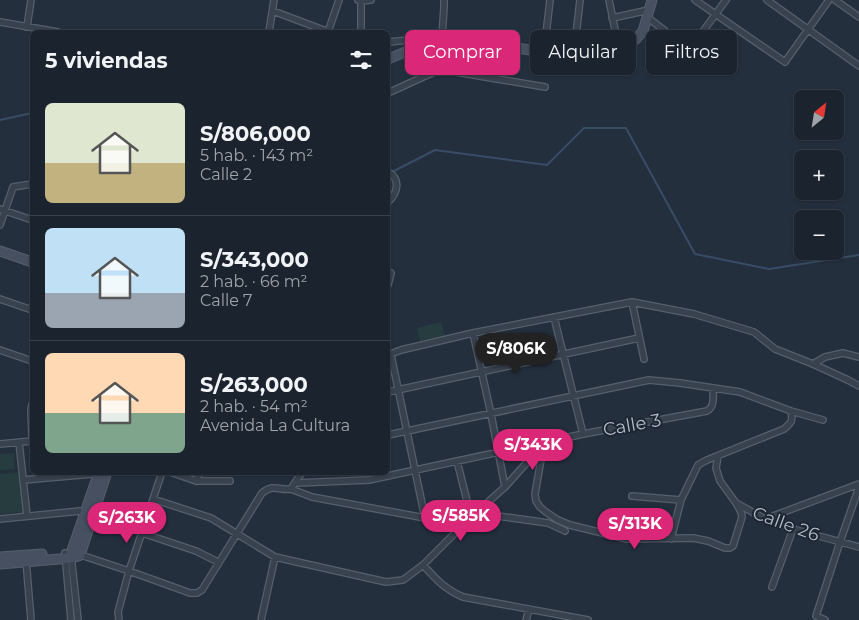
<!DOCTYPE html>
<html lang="es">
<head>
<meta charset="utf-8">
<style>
	:root { --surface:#1b232e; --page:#242b36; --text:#f1f3f6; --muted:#a0a4aa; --line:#39404a; --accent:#db2777 }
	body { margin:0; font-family:Montserrat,sans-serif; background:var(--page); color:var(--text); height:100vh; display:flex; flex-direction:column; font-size:19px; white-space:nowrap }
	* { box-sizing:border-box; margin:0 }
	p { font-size:16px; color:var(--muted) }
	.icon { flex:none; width:28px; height:28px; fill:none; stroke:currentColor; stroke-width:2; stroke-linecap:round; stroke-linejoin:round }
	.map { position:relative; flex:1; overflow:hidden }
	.panel { position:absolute; left:30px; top:30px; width:360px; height:445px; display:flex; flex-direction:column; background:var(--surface); border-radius:8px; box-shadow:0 1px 4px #0004,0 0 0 1px var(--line) }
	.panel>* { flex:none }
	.banner { position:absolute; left:405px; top:30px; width:379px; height:45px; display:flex; gap:10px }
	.needle { width:32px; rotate:30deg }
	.buttons { position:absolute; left:794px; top:90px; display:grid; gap:10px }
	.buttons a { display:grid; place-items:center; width:50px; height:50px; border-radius:8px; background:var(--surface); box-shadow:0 1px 4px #0004,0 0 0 1px var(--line); font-size:25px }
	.price { position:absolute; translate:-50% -42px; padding:0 11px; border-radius:18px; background:var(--accent); color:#fff; font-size:16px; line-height:32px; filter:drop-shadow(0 1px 2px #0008) }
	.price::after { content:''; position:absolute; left:50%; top:30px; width:15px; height:11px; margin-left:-8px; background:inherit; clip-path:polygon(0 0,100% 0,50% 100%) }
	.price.current { background:#222; color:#fff }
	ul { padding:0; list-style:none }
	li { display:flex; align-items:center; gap:15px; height:125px; padding:0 15px }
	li+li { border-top:1px solid var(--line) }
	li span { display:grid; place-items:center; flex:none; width:140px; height:100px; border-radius:8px; color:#555 }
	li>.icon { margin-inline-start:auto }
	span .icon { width:60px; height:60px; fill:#fffc; stroke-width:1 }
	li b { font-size:21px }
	h2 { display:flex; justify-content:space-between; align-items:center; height:60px; padding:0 15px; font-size:21px }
	.chip { padding:0 18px; border-radius:8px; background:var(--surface); box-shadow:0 1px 4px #0004,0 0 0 1px var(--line); font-size:18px; line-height:45px }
	.chip.current { background:var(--accent); color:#fff }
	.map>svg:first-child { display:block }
	.green { fill:#263c3f }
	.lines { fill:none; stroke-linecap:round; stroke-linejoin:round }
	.stream { stroke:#394c67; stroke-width:2 }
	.street-casing { stroke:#565f6c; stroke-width:8 }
	.secondary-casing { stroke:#565f6c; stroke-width:11 }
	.street { stroke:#38414e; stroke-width:5.5 }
	.secondary { stroke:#465061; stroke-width:9 }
	.labels { text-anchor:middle; stroke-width:4; stroke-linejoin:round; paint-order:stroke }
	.street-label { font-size:18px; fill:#b4bcc9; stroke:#1d2633 }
</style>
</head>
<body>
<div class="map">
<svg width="859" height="620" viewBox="0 0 859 620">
	<rect width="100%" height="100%" fill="#242f3e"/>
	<path class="green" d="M441 322 445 336 420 341 417 328Z
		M14 453 15 469 0 470V454Z
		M20 472 24 512 0 514V474Z"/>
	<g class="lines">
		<path class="stream" d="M0 120 32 113
			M390 173 435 150 547 165 584 128H626L695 254 769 269 859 255"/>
		<defs>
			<path id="street" d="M358 0 361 1 371 0
				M580 0 576 36 581 57
				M609 0 619 49
				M695 0 785 62 829 0
				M767 0 859 66
				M835 0 859 17
				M361 1V32
				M273 11 329 32
				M647 17 683 45 687 46 693 45 726 0
				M612 18 649 10
				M0 22 58 32
				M27 27 31 0
				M269 32 274 0
				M328 32 339 0
				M388 42 442 37 444 7V0
				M544 52 550 0
				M388 93 434 72 444 70 545 87
				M388 172C401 179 398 193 388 202
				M0 209 32 220
				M0 225 13 187 32 184
				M388 274 391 273 388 285
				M0 299 32 310
				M632 302 644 359
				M554 317 583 434
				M473 333 491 414 505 487
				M0 350 32 361
				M388 355 401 350 473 333 632 302 694 314 754 332 775 349 813 364 848 380 859 386
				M391 355 425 518
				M813 364 825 357 843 353 859 357
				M388 392 639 338
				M32 404 31 410 32 437
				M791 411 823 420
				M388 435 649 380 680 383 740 392 791 411C793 421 792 422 784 429L707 460 698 465 681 500 671 539
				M19 442 27 516
				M544 442 535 494 536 501 540 507 546 512 558 520 570 525 627 539 693 538 708 541 725 548H730L733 546 742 517 741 512 736 503
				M0 444 32 441
				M718 456 716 468 720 481 736 503 765 519 793 529 859 547
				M457 461 471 517
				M170 472 196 481H230
				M23 480 93 474H98
				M196 481 200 472
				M296 483 369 480 583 434 707 411C715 407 713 396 713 388
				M291 489 312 497 463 525
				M632 496 681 500
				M153 499 211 518 275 557 386 582 403 580 423 565 471 517 505 487 545 442
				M479 510 491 515 548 523 565 531
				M0 519 80 511 85 512
				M765 519 859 484
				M142 533 196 551 218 562
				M65 553 71 620
				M71 555 78 620
				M80 555 87 557 129 571 190 593H197L202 590 262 493C275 483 278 491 291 489L302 472
				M26 560 31 620
				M423 565C436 579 444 589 463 597L588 620
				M772 587 793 529
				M119 620 118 612 129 571 162 472
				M261 620 275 557
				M526 620 529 609
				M825 620 816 616 840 542 859 487"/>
			<path id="secondary" d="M388 59 442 37 578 57H593L619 49 636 39 643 31 652 0
				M0 251 32 262
				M71 553 99 472
				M80 555 107 472
				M0 557 42 554
				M0 564 71 558 79 556"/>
		</defs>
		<use href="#street" class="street-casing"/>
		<use href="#secondary" class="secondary-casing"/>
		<use href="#street" class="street"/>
		<use href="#secondary" class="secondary"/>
	</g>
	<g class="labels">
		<g class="street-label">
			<text transform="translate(632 425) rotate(-10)" y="6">Calle 3</text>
			<text transform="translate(786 524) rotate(20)" y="6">Calle 26</text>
		</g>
	</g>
</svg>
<div class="buttons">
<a><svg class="needle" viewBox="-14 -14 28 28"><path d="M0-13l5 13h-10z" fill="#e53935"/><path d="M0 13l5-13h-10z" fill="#a0a4aa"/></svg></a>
<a>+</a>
<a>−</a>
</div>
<b class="price current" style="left:516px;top:375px">S/806K</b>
<b class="price" style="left:533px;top:471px">S/343K</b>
<b class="price" style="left:461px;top:542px">S/585K</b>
<b class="price" style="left:127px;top:544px">S/263K</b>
<b class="price" style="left:635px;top:550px">S/313K</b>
<div class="banner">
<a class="chip current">Comprar</a>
<a class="chip">Alquilar</a>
<a class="chip">Filtros</a>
</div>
<section class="panel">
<h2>5 viviendas<svg class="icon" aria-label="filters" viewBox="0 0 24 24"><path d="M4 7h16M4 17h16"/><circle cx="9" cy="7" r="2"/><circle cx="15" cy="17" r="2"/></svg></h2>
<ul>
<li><span style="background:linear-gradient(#dfe7d0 60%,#c2b280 0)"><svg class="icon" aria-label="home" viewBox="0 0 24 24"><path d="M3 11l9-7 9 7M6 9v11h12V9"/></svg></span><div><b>S/806,000</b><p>5 hab. · 143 m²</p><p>Calle 2</p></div></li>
<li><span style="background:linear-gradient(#bfe0f5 65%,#9aa5b1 0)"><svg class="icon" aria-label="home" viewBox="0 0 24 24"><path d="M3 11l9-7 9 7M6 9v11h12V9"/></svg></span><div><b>S/343,000</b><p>2 hab. · 66 m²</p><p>Calle 7</p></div></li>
<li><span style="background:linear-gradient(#ffd9b3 60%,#7fa58c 0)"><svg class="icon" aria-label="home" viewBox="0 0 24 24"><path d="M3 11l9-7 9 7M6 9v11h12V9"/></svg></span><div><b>S/263,000</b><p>2 hab. · 54 m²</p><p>Avenida La Cultura</p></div></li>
</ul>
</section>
</div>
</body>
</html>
